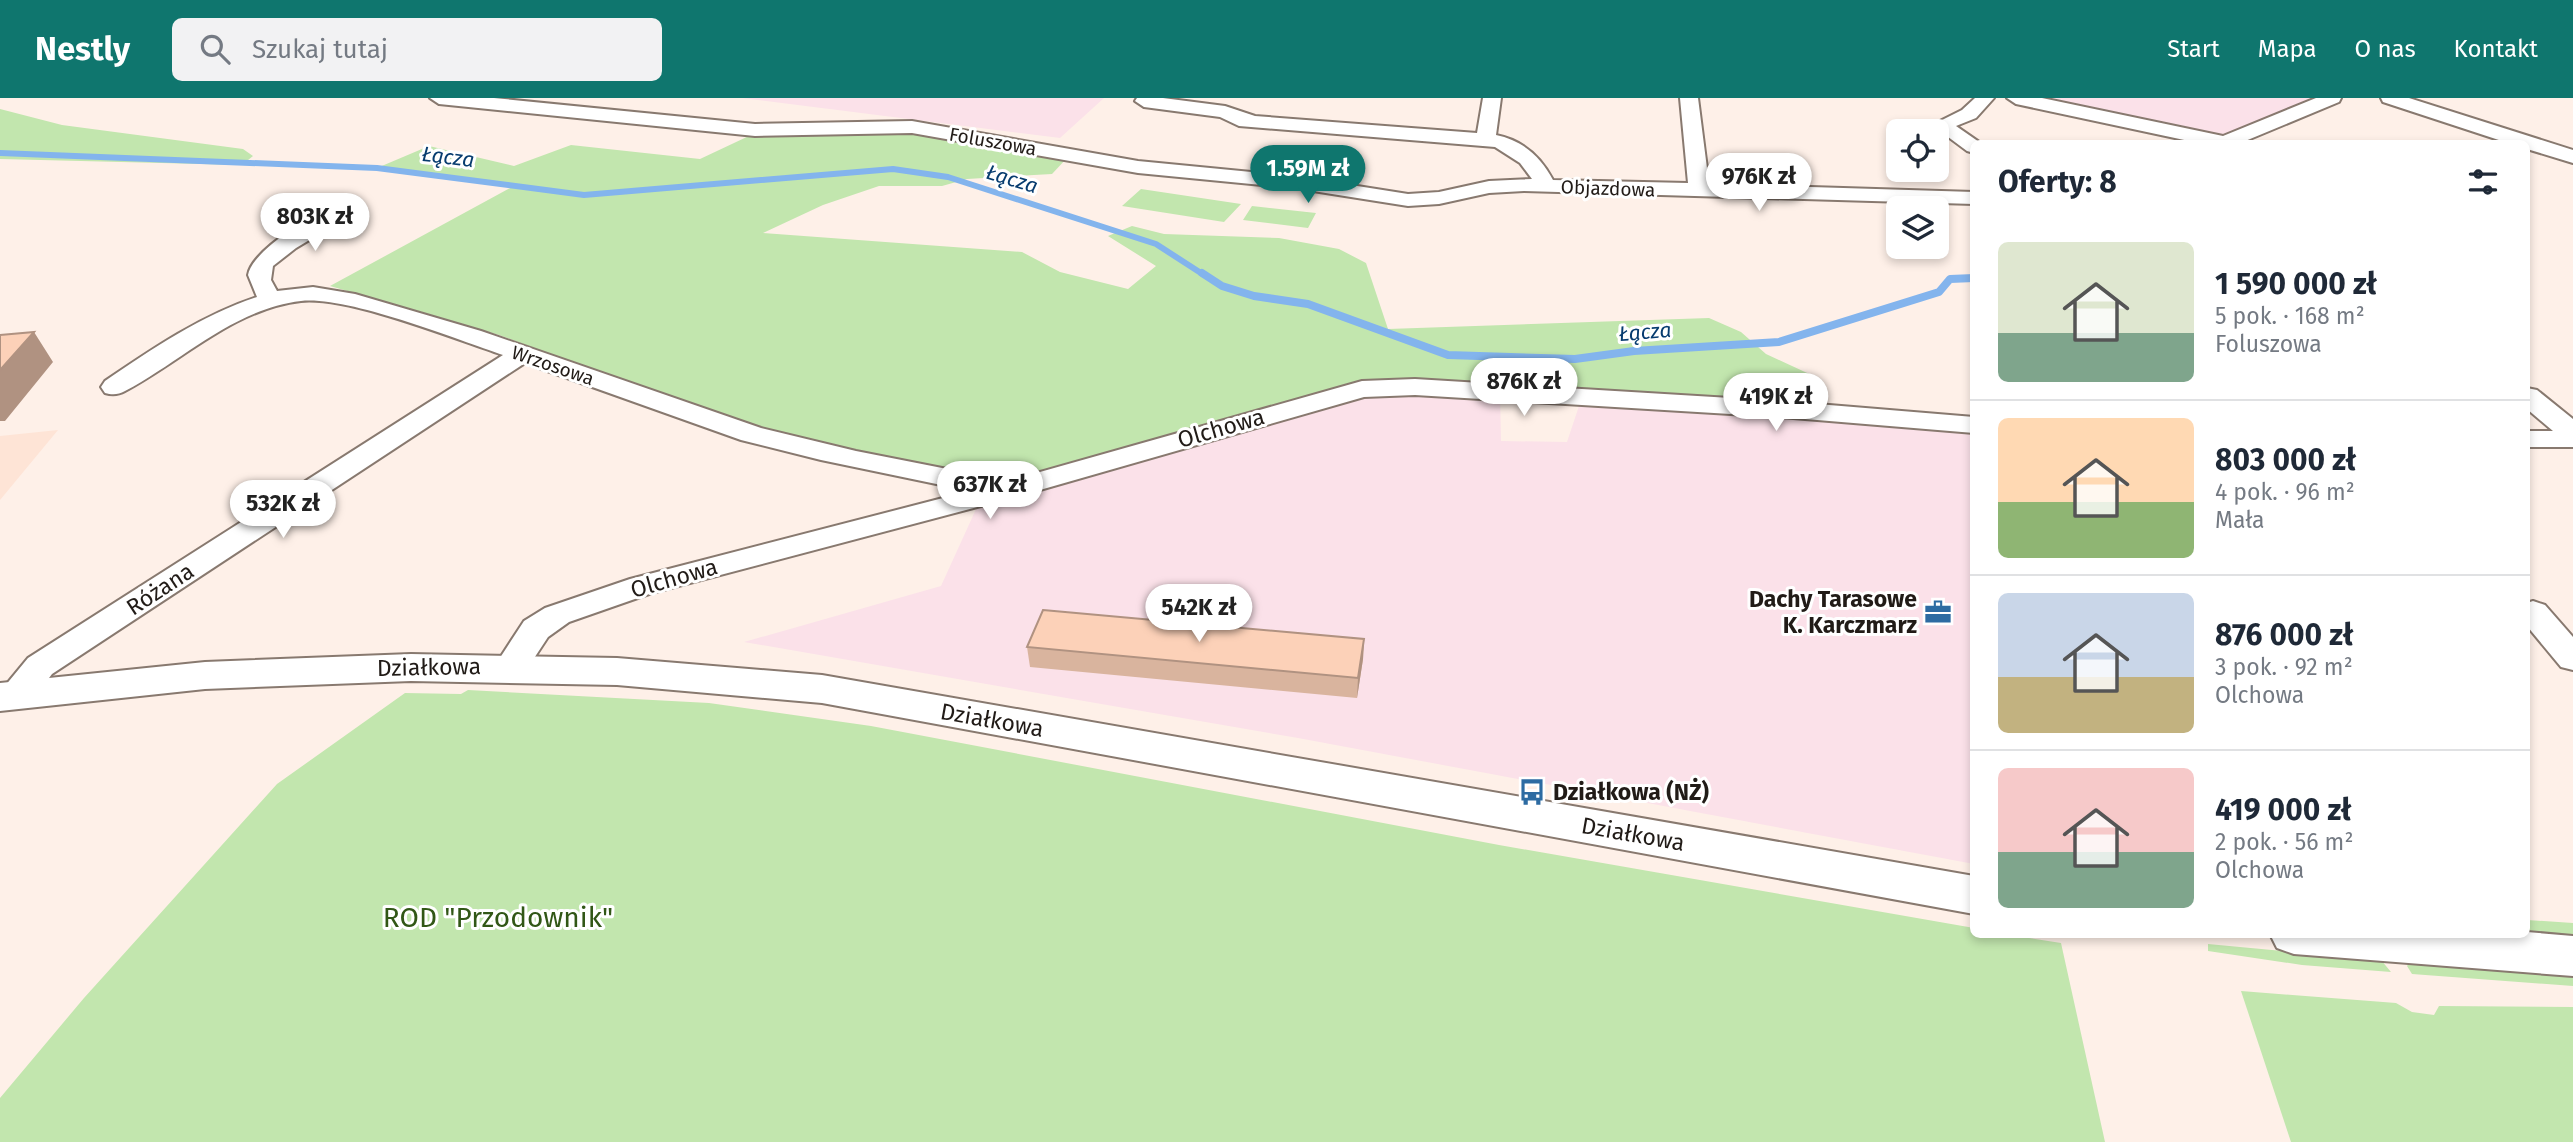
<!DOCTYPE html>
<html lang="pl">
<head>
<meta charset="utf-8">
<style>
	:root { --surface:#fff; --page:#f2f2f3; --text:#1f2937; --muted:#747a83; --line:#e0e1e3; --accent:#0f766e }
	body { margin:0; font-family:"Fira Sans",sans-serif; background:var(--page); color:var(--text); height:100vh; display:flex; flex-direction:column; font-size:26px; white-space:nowrap }
	* { box-sizing:border-box; margin:0 }
	p { font-size:23px; color:var(--muted) }
	.icon { flex:none; width:38px; height:38px; fill:none; stroke:currentColor; stroke-width:2; stroke-linecap:round; stroke-linejoin:round }
	.map { position:relative; flex:1; overflow:hidden }
	.panel { position:absolute; left:1970px; top:42px; width:560px; height:798px; display:flex; flex-direction:column; background:var(--surface); border-radius:10px; box-shadow:0 4px 10px #0003 }
	.panel>* { flex:none }
	.fabs { position:absolute; left:1886px; top:21px; display:grid; gap:14px }
	.fabs a { display:grid; place-items:center; width:63px; height:63px; border-radius:10px; background:var(--surface); box-shadow:0 4px 10px #0003; font-size:35px }
	.price { position:absolute; translate:-50% -60px; padding:0 16px; border-radius:24px; background:#fff; color:#222; font-size:23px; line-height:46px; filter:drop-shadow(0 2px 4px #0008) }
	.price::after { content:''; position:absolute; left:50%; top:42px; width:21px; height:16px; margin-left:-10px; background:inherit; clip-path:polygon(0 0,100% 0,50% 100%) }
	.price.active { background:var(--accent); color:#fff }
	ul { padding:0; list-style:none }
	li { display:flex; align-items:center; gap:21px; height:175px; padding:0 28px }
	li+li { border-top:2px solid var(--line) }
	li span { display:grid; place-items:center; flex:none; width:196px; height:140px; border-radius:10px; color:#555 }
	li>.icon { margin-inline-start:auto }
	span .icon { width:84px; height:84px; fill:#fffc; stroke-width:1 }
	li b { font-size:30px }
	h2 { display:flex; justify-content:space-between; align-items:center; height:84px; padding:0 28px; font-size:30px }
	header { display:flex; align-items:center; gap:42px; box-sizing:border-box; height:98px; padding:0 35px; background:var(--accent); color:#fff }
	header strong { font-size:33px }
	nav { display:flex; gap:38px; margin-inline-start:auto; font-size:24px }
	.search { width:490px; height:63px; background:var(--page); display:flex; align-items:center; gap:18px; box-sizing:border-box; padding:0 24px; border-radius:10px; color:var(--muted); font-size:26px }
	.map>svg:first-child { display:block }
	.built { fill:#fee4d6 }
	.industrial { fill:#fbe1e9 }
	.green { fill:#c2e6ae }
	.lines { fill:none; stroke-linecap:round; stroke-linejoin:round }
	.stream-far1 { stroke:#83b4ed; stroke-width:6 }
	.stream { stroke:#83b4ed; stroke-width:8 }
	.minor-casing { stroke:#88796f; stroke-width:4 }
	.tertiary-casing { stroke:#88796f; stroke-width:4 }
	.minor { fill:#fff; fill-rule:evenodd }
	.tertiary { fill:#fff; fill-rule:evenodd }
	.wall { fill:#d9b49e }
	.shaded-wall { fill:#b09281 }
	.building { fill:#fcd1b8; stroke:#b09281; stroke-width:2 }
	.labels { text-anchor:middle; stroke-width:6; stroke-linejoin:round; paint-order:stroke }
	.far-street-label { font-size:19px; fill:#211b17; stroke:#fff }
	.far-water-label { font-size:21px; font-style:italic; fill:#073c6f; stroke:#fff }
	.street-label { font-size:23px; fill:#211b17; stroke:#fff }
	.poi-label { font-size:23px; font-weight:bold; fill:#211b17; stroke:#fff; text-anchor:end }
	.near-park-label { font-size:28px; fill:#315716; stroke:#fff }
</style>
</head>
<body>
<header>
<strong>Nestly</strong>
<div class="search"><svg class="icon" aria-label="search" viewBox="0 0 24 24"><circle cx="10" cy="10" r="6"/><path d="M15 15l6 6"/></svg>Szukaj tutaj</div>
<nav><a>Start</a><a>Mapa</a><a>O nas</a><a>Kontakt</a></nav>
</header>
<div class="map">
<svg width="2573" height="1044" viewBox="0 0 2573 1044">
	<rect width="100%" height="100%" fill="#fef0e8"/>
	<path class="built" d="M58 332 0 402V338Z"/>
	<path class="industrial" d="M742 0H1104L1060 40Z
		M2016 0H2330L2225 43Z
		M1362 291 1500 294 1501 343 1567 344 1582 299 1974 320V766L1298 640 744 544 941 488 977 409Z"/>
	<path class="green" d="M0 11 62 27 243 51 253 58 242 67 0 61Z
		M893 30 1067 60 1052 76 967 81 942 88H879L823 107 763 135 1022 154 1060 174 1128 191 1156 168 1108 138 1132 128 1164 136 1279 140 1339 151 1366 165 1388 231 1709 220 1741 234 1766 256 1818 280 1782 309 1470 293 1347 299 977 409 949 378 739 326 499 237 330 188 512 89 377 70 429 48 514 68 571 47 700 61 751 37Z
		M1141 91 1241 106 1224 124 1122 108Z
		M1252 108 1316 115 1308 130 1243 122Z
		M468 592 709 605 871 628 1499 747 1974 830V836L2010 837 2061 845 2105 1044H0V1000L84 900 277 686 405 595 461 596Z
		M2527 822 2573 825V841L2527 836Z
		M2208 846 2381 862 2391 874 2302 867 2208 853Z
		M2410 864 2573 876V888L2412 876 2407 868Z
		M2241 893 2396 905 2412 914 2434 917 2439 908 2573 909V1044H2291Z"/>
	<g class="lines">
		<path class="stream-far1" d="M0 55 377 70 584 97 893 71 948 79 1156 146 1204 177"/>
		<path class="stream" d="M1202 175 1222 188 1254 198 1308 206 1448 257 1575 261 1634 253 1779 244 1939 194 1950 181 1974 180"/>
		<defs>
			<path id="minor" d="M430 0H494L755 26 912 23 1138 63 1294 78 1408 96 1439 94 1489 83 1532 81 1520 65 1495 49 1239 28 1220 19 1144 9 1135 3 1137 0H1163L1225 8 1255 18 1477 35 1483 0H1501L1496 37C1522 42 1541 59 1553 82L1688 85 1680 0H1698L1709 86 1974 94V106L1524 93 1489 95 1439 106 1408 108 1294 90 1138 75 912 35 755 38 439 6Z
				M1975 0H1994L1976 20 1956 28 1982 46H1974V55L1967 53 1932 27 1962 12Z
				M2007 0H2042L2223 38 2316 0H2341L2339 4 2238 46H2203L2016 6Z
				M2381 0H2409L2573 52V65L2527 51V46H2511L2383 4Z
				M348 103 356 104 359 109 356 114 296 150 273 168 271 182 277 193 313 189 355 196 481 233 761 330 856 353 1008 383 1362 283 1415 281 1781 303 1974 319V335L1781 319 1415 297 1364 299 1019 398 652 495 569 524 548 539 523 577 511 581 499 577 494 569 524 523 545 510 630 481 970 393 821 362 741 342 525 265 52 576C38 594 29 613 3 606L0 594 28 560 503 257C455 241 348 198 301 203 233 211 182 263 125 293 118 297 112 297 105 295L101 289 105 283C152 251 202 217 257 199L248 177C252 151 323 109 348 103Z
				M2527 290 2537 292 2573 321V349H2527V333H2553L2527 311Z
				M2533 503 2545 507 2573 539V572L2561 569 2527 528V505Z"/>
			<path id="tertiary" d="M411 556 617 560 822 577 1974 778V816L822 605 617 587 411 583 205 591 0 613V585L205 564Z
				M2527 834 2573 838V878L2294 856 2277 850 2270 836H2527Z"/>
		</defs>
		<use href="#minor" class="minor-casing"/>
		<use href="#tertiary" class="tertiary-casing"/>
		<use href="#minor" class="minor"/>
		<use href="#tertiary" class="tertiary"/>
	</g>
	<path class="wall" d="M1364 541 1363 561 1357 600 1030 569 1027 549Z"/>
	<path class="shaded-wall" d="M34 234 53 264 5 323H0V272Z
		M1364 541 1363 561 1357 600 1358 580Z"/>
	<path class="building" d="M34 234 0 272V237Z
		M1043 512 1364 541 1358 580 1027 549Z"/>
	<defs>
		<symbol id="office-bare" viewBox="-9 -9 18 18"><path d="M-6-3h4V-5.5h4V-3h4V5H-6ZM-1-4.5V-3h2v-1.5ZM-6 0V1H6V0Z" fill="#2d6ba2" stroke="#fff" stroke-width="2.5" paint-order="stroke"/></symbol>
		<symbol id="bus-bare" viewBox="-9 -9 18 18"><path d="M-5-6H5V4H4V6H2V4H-2V6H-4V4H-5ZM-3.5-4V0h7V-4ZM-3.5 1.2v1.5H-2V1.2ZM2 1.2v1.5H3.5V1.2Z" fill="#2d6ba2" stroke="#fff" stroke-width="2.5" paint-order="stroke"/></symbol>
	</defs>
	<g fill-rule="evenodd">
		<use href="#office-bare" x="1919" y="495" width="38" height="38"/>
		<use href="#bus-bare" x="1513" y="675" width="38" height="38"/>
	</g>
	<g class="labels">
		<g class="far-street-label">
			<text transform="translate(993 43) rotate(10)" y="7">Foluszowa</text>
			<text transform="translate(1608 90) rotate(2)" y="7">Objazdowa</text>
			<text transform="translate(553 267) rotate(19)" y="7">Wrzosowa</text>
		</g>
		<g class="far-water-label">
			<text transform="translate(448 59) rotate(7)" y="7">Łącza</text>
			<text transform="translate(1012 81) rotate(17)" y="7">Łącza</text>
			<text transform="translate(1645 234) rotate(-5)" y="7">Łącza</text>
		</g>
		<g class="street-label">
			<text transform="translate(1221 330) rotate(-16)" y="8">Olchowa</text>
			<text transform="translate(674 480) rotate(-16)" y="8">Olchowa</text>
			<text transform="translate(160 491) rotate(-33)" y="8">Różana</text>
			<text transform="translate(429 569) rotate(-1)" y="8">Działkowa</text>
			<text transform="translate(992 622) rotate(10)" y="8">Działkowa</text>
			<text transform="translate(1633 736) rotate(10)" y="8">Działkowa</text>
		</g>
		<g class="poi-label">
			<text x="1917" y="509">Dachy Tarasowe<tspan x="1917" dy="26">K. Karczmarz</tspan></text>
			<text x="1553" y="702" text-anchor="start">Działkowa (NŻ)</text>
		</g>
		<g class="near-park-label">
			<text x="498" y="829">ROD "Przodownik"</text>
		</g>
	</g>
</svg>
<div class="fabs">
<a><svg class="icon" aria-label="locate" viewBox="0 0 24 24"><circle cx="12" cy="12" r="6"/><path d="M12 2v4M12 18v4M2 12h4M18 12h4"/></svg></a>
<a><svg class="icon" aria-label="layers" viewBox="0 0 24 24"><path d="M12 4l9 5-9 5-9-5zM3 14l9 5 9-5"/></svg></a>
</div>
<b class="price active" style="left:1308px;top:107px">1.59M zł</b>
<b class="price" style="left:1759px;top:115px">976K zł</b>
<b class="price" style="left:315px;top:155px">803K zł</b>
<b class="price" style="left:1524px;top:320px">876K zł</b>
<b class="price" style="left:1776px;top:335px">419K zł</b>
<b class="price" style="left:990px;top:423px">637K zł</b>
<b class="price" style="left:283px;top:442px">532K zł</b>
<b class="price" style="left:1199px;top:546px">542K zł</b>
<section class="panel">
<h2>Oferty: 8<svg class="icon" aria-label="filters" viewBox="0 0 24 24"><path d="M4 7h16M4 17h16"/><circle cx="9" cy="7" r="2"/><circle cx="15" cy="17" r="2"/></svg></h2>
<ul>
<li><span style="background:linear-gradient(#dfe7d0 65%,#7fa58c 0)"><svg class="icon" aria-label="home" viewBox="0 0 24 24"><path d="M3 11l9-7 9 7M6 9v11h12V9"/></svg></span><div><b>1 590 000 zł</b><p>5 pok. · 168 m²</p><p>Foluszowa</p></div></li>
<li><span style="background:linear-gradient(#ffd9b3 60%,#8fb573 0)"><svg class="icon" aria-label="home" viewBox="0 0 24 24"><path d="M3 11l9-7 9 7M6 9v11h12V9"/></svg></span><div><b>803 000 zł</b><p>4 pok. · 96 m²</p><p>Mała</p></div></li>
<li><span style="background:linear-gradient(#c9d6e8 60%,#c2b280 0)"><svg class="icon" aria-label="home" viewBox="0 0 24 24"><path d="M3 11l9-7 9 7M6 9v11h12V9"/></svg></span><div><b>876 000 zł</b><p>3 pok. · 92 m²</p><p>Olchowa</p></div></li>
<li><span style="background:linear-gradient(#f6c9c9 60%,#7fa58c 0)"><svg class="icon" aria-label="home" viewBox="0 0 24 24"><path d="M3 11l9-7 9 7M6 9v11h12V9"/></svg></span><div><b>419 000 zł</b><p>2 pok. · 56 m²</p><p>Olchowa</p></div></li>
</ul>
</section>
</div>
</body>
</html>
